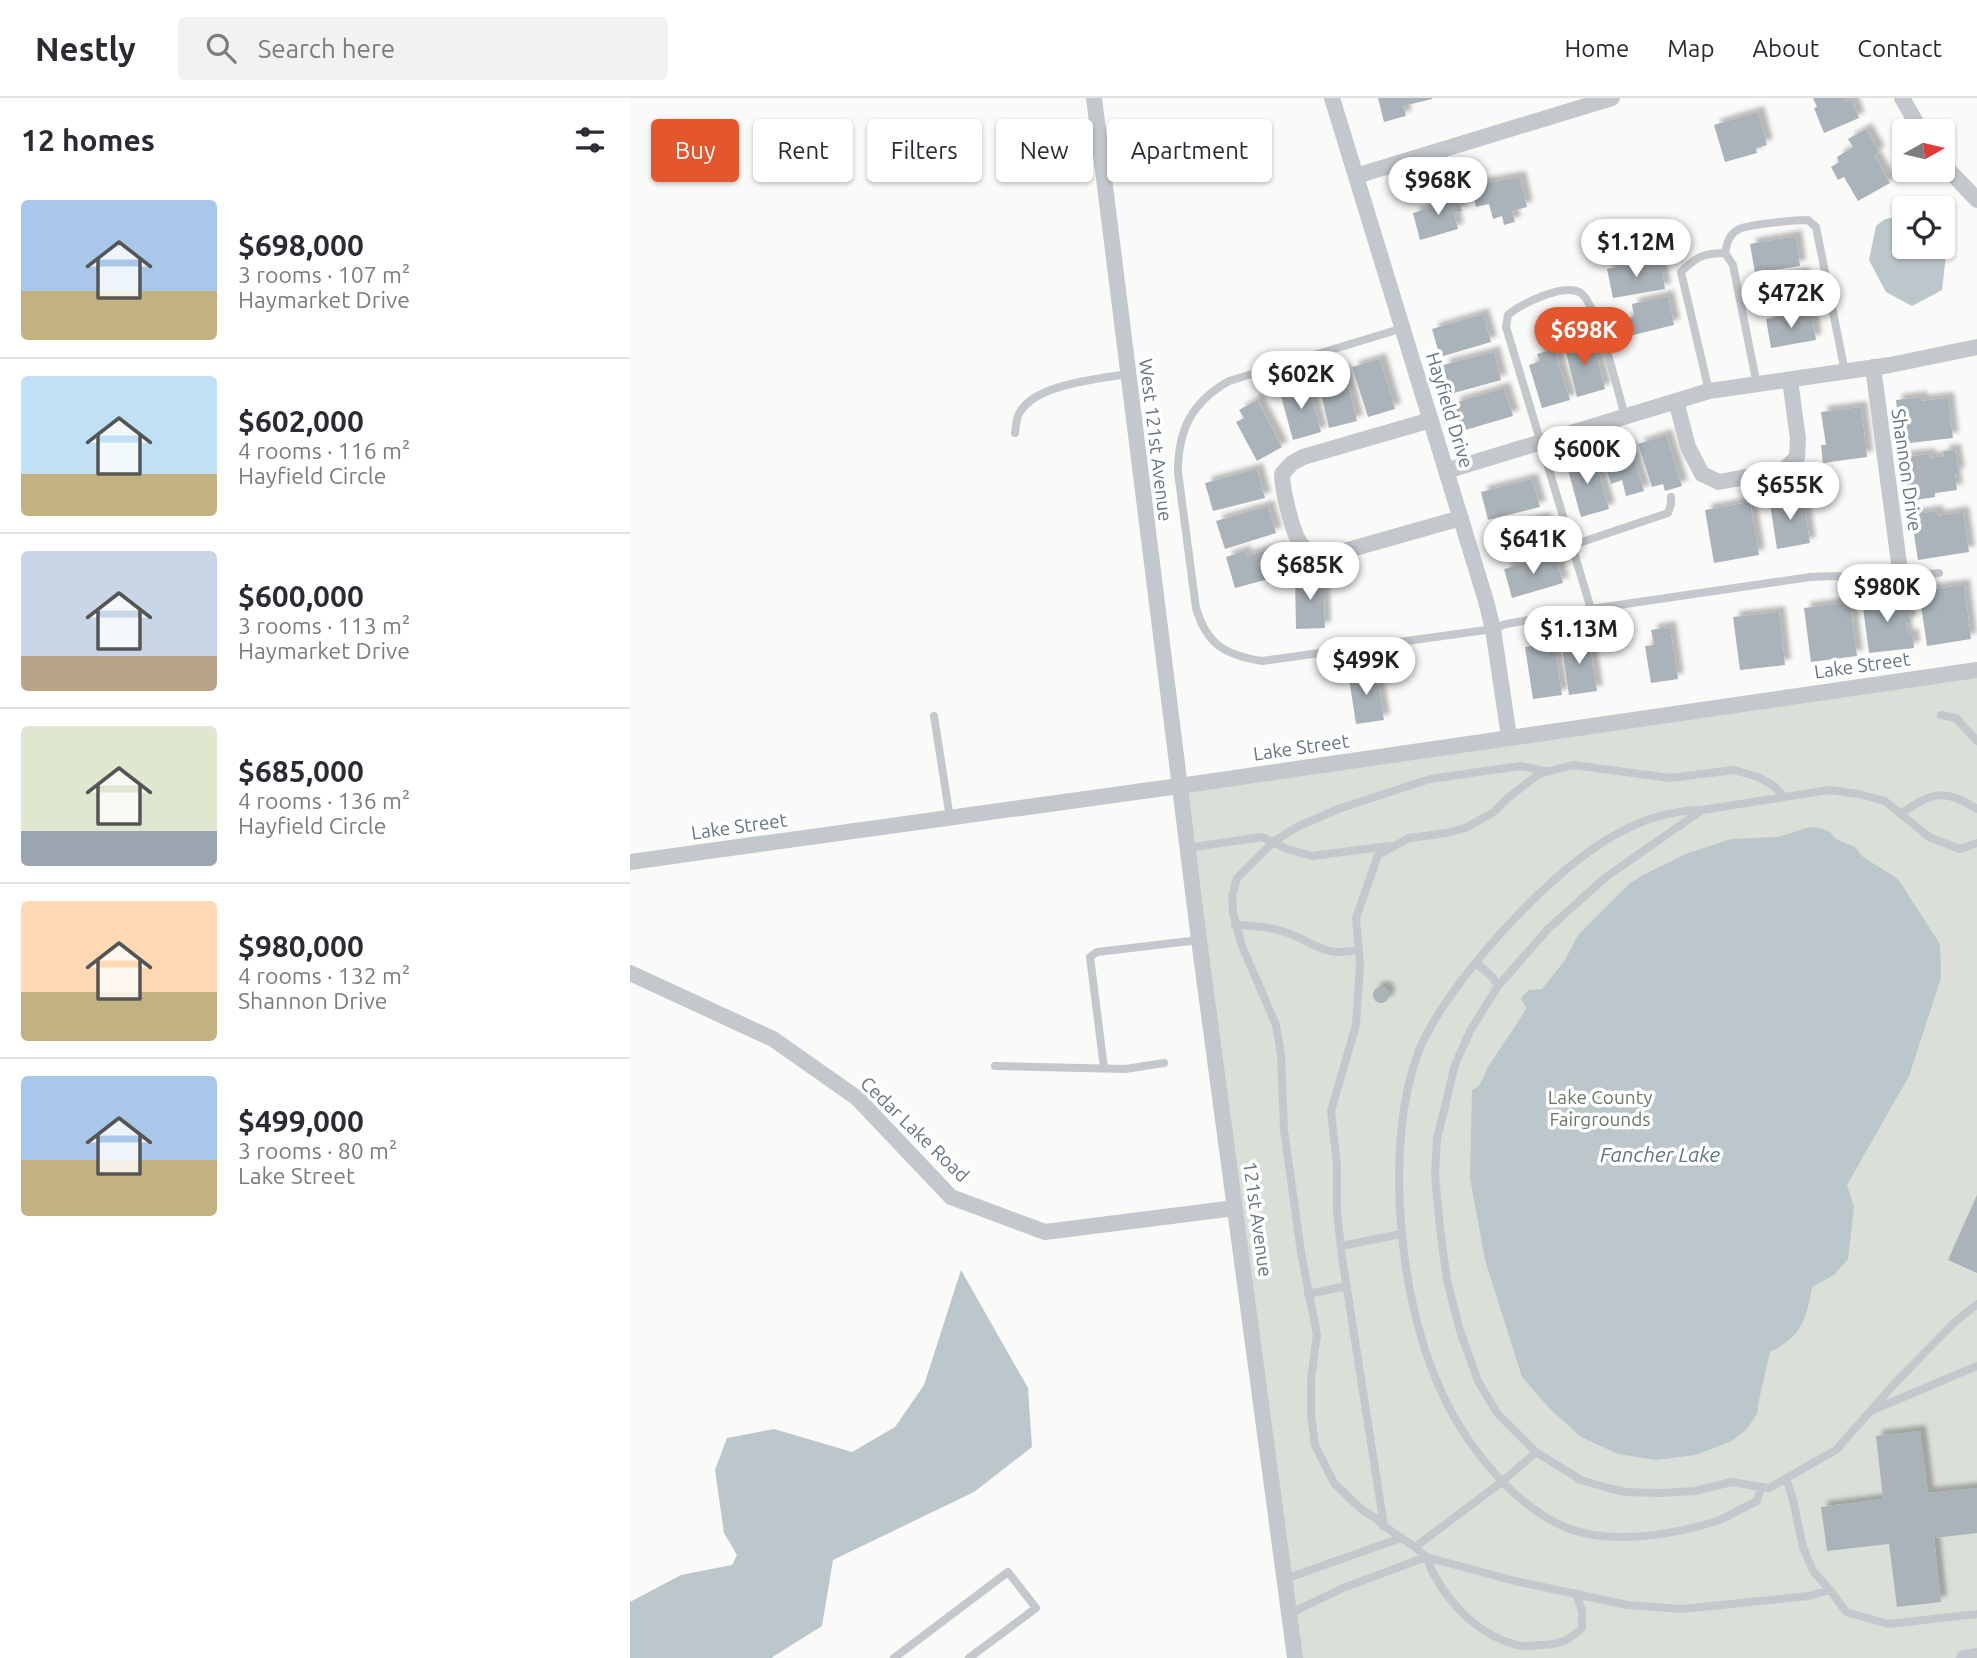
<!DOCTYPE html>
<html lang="en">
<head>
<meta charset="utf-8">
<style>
	:root { --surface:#fff; --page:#f2f2f3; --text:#2b2b33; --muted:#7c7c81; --line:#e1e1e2; --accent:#e4572e }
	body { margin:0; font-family:Ubuntu,sans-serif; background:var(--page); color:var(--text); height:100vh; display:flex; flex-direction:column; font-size:26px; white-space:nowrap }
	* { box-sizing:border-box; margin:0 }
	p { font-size:23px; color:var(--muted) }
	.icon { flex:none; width:38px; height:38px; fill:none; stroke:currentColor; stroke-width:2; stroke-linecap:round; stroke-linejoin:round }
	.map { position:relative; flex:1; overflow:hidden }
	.sheet { display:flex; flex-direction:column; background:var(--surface); width:630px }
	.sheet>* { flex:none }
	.banner { position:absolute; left:21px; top:21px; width:665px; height:63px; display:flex; gap:14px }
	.needle { width:46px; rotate:82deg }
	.buttons { position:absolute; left:1262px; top:21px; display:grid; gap:14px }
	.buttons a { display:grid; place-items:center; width:63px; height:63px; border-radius:7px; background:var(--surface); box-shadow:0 2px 5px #0004; font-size:35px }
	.price { position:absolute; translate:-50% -60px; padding:0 16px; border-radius:24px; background:#fff; color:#222; font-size:23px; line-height:46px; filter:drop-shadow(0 2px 4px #0008) }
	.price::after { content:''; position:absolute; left:50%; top:42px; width:21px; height:16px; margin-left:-10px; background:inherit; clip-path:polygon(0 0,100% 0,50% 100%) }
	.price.selected { background:var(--accent); color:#fff }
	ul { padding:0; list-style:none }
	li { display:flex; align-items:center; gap:21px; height:175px; padding:0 21px }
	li+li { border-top:2px solid var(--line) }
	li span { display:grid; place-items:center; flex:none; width:196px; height:140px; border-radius:7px; color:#555 }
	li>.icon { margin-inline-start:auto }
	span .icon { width:84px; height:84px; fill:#fffc; stroke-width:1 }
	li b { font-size:30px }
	h2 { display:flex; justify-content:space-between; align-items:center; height:84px; padding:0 21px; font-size:30px }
	.chip { padding:0 24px; border-radius:7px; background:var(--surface); box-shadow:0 2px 5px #0004; font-size:24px; line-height:63px }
	.chip.selected { background:var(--accent); color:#fff }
	header { display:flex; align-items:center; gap:42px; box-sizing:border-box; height:98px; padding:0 35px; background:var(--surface); border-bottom:2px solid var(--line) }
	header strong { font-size:33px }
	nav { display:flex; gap:38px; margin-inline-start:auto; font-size:24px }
	.search { width:490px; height:63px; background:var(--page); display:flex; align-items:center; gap:18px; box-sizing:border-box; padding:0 24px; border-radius:7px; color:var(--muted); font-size:26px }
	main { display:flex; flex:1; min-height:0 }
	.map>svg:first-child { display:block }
	.green { fill:#dadfd7 }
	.water { fill:#bbc7cb }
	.building { fill:#aab3b9; filter:url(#shadow) }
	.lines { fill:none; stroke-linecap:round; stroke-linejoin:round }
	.service { stroke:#c3c8cc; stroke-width:8 }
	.minor { stroke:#c3c8cc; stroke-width:16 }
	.labels { text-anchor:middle; stroke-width:7; stroke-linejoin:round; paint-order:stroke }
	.street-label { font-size:19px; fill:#657683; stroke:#fff }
	.park-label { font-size:19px; fill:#687a64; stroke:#fff }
	.water-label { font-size:21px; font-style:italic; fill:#60757c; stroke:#fff }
</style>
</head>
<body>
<header>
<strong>Nestly</strong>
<div class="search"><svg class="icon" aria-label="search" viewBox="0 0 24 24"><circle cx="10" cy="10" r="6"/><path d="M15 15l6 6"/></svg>Search here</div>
<nav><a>Home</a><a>Map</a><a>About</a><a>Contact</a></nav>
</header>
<main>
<section class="sheet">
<h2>12 homes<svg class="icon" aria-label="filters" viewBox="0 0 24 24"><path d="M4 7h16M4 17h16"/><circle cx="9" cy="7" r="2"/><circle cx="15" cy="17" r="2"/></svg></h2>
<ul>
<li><span style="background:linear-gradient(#a9c7e8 65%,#c2b280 0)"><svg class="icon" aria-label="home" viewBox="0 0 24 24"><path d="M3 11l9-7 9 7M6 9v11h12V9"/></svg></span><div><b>$698,000</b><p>3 rooms · 107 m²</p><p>Haymarket Drive</p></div></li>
<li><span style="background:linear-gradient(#bfe0f5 70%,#c2b280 0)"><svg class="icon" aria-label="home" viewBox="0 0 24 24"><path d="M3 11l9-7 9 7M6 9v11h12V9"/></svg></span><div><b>$602,000</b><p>4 rooms · 116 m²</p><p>Hayfield Circle</p></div></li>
<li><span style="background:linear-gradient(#c9d6e8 75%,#b9a48a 0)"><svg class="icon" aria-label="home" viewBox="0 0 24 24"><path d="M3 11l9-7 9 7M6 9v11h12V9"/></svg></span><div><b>$600,000</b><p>3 rooms · 113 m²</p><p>Haymarket Drive</p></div></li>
<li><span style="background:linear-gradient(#dfe7d0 75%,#9aa5b1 0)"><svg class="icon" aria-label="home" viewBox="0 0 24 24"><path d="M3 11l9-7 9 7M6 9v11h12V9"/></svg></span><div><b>$685,000</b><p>4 rooms · 136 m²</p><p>Hayfield Circle</p></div></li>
<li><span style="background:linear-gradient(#ffd9b3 65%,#c2b280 0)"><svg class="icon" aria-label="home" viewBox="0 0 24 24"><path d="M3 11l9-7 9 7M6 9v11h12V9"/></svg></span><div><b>$980,000</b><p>4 rooms · 132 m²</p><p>Shannon Drive</p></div></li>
<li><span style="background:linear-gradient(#a9c7e8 60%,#c2b280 0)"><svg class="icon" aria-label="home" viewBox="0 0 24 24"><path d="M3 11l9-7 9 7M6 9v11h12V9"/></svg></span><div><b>$499,000</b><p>3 rooms · 80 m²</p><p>Lake Street</p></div></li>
</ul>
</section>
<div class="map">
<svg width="1347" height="1560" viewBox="0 0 1347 1560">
	<defs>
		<filter id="shadow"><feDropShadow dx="6" dy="-6" stdDeviation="2" flood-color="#0004"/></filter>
	</defs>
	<rect width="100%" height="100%" fill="#fafaf8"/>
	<path class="green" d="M1347 574V1560H660L549 688Z"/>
	<path class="water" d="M1274 118V149H1312L1316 157 1312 192 1282 208 1256 194 1239 162 1246 128 1255 121Z
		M1180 729 1190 730 1200 734 1206 741 1225 749 1233 759 1268 781 1310 846 1311 880 1279 978 1217 1087 1224 1109 1218 1161 1204 1177 1182 1189C1176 1222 1172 1238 1140 1254L1129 1302 1127 1316 1117 1331 1100 1344 1065 1357 1026 1362 988 1356 951 1339 920 1311 892 1279 855 1162 840 1080 842 992C852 989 852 980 857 971 869 950 885 931 896 910L891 900 899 892 912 891 935 862 948 837 999 786 1013 777 1058 755 1101 741 1148 739Z
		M331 1172 398 1290 402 1349 344 1394 203 1462 192 1528 141 1560H0V1504L51 1477 102 1467 107 1457 94 1435 85 1372 97 1340 144 1331 222 1354 265 1329 294 1287Z"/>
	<path class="building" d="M748 0H802V1L773 8 776 18 754 24Z
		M1183 0H1214L1216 4 1221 1 1229 20 1194 35 1184 10 1187 9Z
		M1128 14 1137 47 1126 50 1127 55 1095 64 1084 27Z
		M1236 31 1249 54 1244 57 1260 85 1228 103 1214 79 1208 82 1201 69 1209 64 1207 59 1223 49 1218 41Z
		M890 79 897 109 882 113 885 124 874 127 872 118 863 121 859 106 846 109 841 87Z
		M826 94 832 113 824 115 828 131 790 142 783 115 803 109 801 101Z
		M1166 138 1170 168 1125 175 1120 146Z
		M1030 162 1035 191 983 200 977 171Z
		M1173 175 1176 193 1161 195 1163 207 1134 212 1129 183Z
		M1038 198 1044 227 999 238 995 221 1004 218 1002 206Z
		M1181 213 1186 242 1141 250 1136 221Z
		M853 216 861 244 810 259 802 231Z
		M962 240 975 291 947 299 934 247Z
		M924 251 940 302 912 310 899 267 910 263 907 256Z
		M864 254 871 282 820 296 813 267Z
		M750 261 765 311 738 319 722 269Z
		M715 272 727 323 699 330 687 279Z
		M677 282 691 334 663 342 651 298 661 295 659 287Z
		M874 290 883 318 832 333 824 305Z
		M1291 299 1292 303 1318 300 1323 340 1271 346 1266 302Z
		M627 302 652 349 627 363 606 324 614 320 609 312Z
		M1231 309 1237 359 1193 365 1191 347H1196L1191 314Z
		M1036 337 1052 388 1035 393 1033 386 1022 389 1008 346Z
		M1001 349 1014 393 996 398 992 382 981 386 972 358Z
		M1325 352 1329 375 1325 376 1327 392 1305 395V399L1279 403 1273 359 1299 356 1300 360 1314 358 1313 353Z
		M964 357 979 411 951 419 936 365Z
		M627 371 635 400 583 413 575 385Z
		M902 381 910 409 858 422 851 394Z
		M1172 396 1180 445 1147 451 1140 406 1154 404V400Z
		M1120 404 1129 457 1084 465 1075 412Z
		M638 408 646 435 595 451 586 423Z
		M1307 413 1308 418 1333 414 1339 454 1288 462 1281 417Z
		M914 420 922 448 871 462 863 434Z
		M650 449 657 476 605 490 596 459 615 453 616 458Z
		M925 457 933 485 882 500 874 471Z
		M693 476 695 530 666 531 665 477Z
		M1334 487 1341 541 1297 548 1289 493Z
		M1277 496 1280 524H1276L1277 537H1283L1284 550 1239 555 1232 502Z
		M1220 504 1227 558 1181 564 1174 510Z
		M1149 514 1155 567 1110 572 1103 519Z
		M1040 529 1048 581 1021 585 1015 548 1024 547 1021 532Z
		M959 540 967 593 939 597 931 544Z
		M924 545 932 597 903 601 895 549Z
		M734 571 735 579 747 578 754 622 726 626 718 574Z
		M743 897a8 8 0 1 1 16 0a8 8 0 1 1-16 0Z
		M1347 1097V1175L1318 1162Z
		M1290 1333 1298 1395 1347 1390V1435L1304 1440 1311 1504 1267 1509 1259 1446 1197 1453 1191 1409 1253 1401 1246 1338Z"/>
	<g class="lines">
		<path class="service" d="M1095 155C1097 145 1099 136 1109 131 1122 126 1164 122 1178 122L1186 129 1215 274
			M773 230 599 283C562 304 548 331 548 374L566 510C577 547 595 557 632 563L863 531 876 526 961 511 1180 479 1204 478 1253 481 1309 475
			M1079 293 1051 174C1066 159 1073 155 1095 155L1103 167 1127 287
			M385 335C386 329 386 319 390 314 406 286 468 281 497 276
			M943 447 1038 415 1041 406V399
			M961 511 876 229 878 217C890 206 937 183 952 196 968 210 988 294 995 318
			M1311 617 1326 620 1347 643
			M304 618 320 720
			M1071 712C1007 713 955 752 910 795 869 834 809 902 788 955 754 1046 769 1198 808 1286 831 1341 881 1407 937 1430 981 1447 1043 1437 1087 1423 1100 1418 1114 1409 1127 1403L1131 1390
			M1271 716C1302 694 1314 690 1347 711
			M1347 745 1330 751 1299 739 1255 703 1229 696 1199 692 1072 712 976 779 918 831 868 888 840 933 825 967 807 1041 805 1077 810 1130 817 1182 830 1233 848 1283 867 1315 906 1354 951 1382 978 1390 996 1394 1030 1395 1065 1393 1101 1384 1139 1390 1206 1352 1266 1284 1325 1224 1347 1206
			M557 750 632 739 657 751 682 758 759 748
			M605 827C623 827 639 829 655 834 684 844 696 861 729 851
			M847 865 863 880 868 888
			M365 968 495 971 534 965
			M474 970 460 859 467 854 569 842
			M711 1148 771 1136
			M678 1196 717 1188
			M1243 1312 1347 1268
			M906 1354 873 1383 785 1449 796 1459 885 1483 997 1507 1052 1511 1179 1498 1200 1492
			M1156 1380 1163 1402 1173 1449 1183 1473 1200 1492 1216 1514 1258 1526 1347 1516
			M753 1428 747 1421 731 1411 704 1385 685 1347 681 1317V1281L687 1237 671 1154 654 1032 651 957 646 927 612 848 603 815 602 798 607 780 643 744 667 729 708 711 800 681 890 668 916 673
			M785 1449 754 1428 712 1159 707 1115V1067L701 1013 726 927 730 867 726 820 748 757 779 740 817 735 835 730 864 714 879 699 909 676 943 667 1040 680 1104 672 1128 679 1144 688 1154 699
			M796 1459C811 1498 844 1536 887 1547 893 1549 902 1548 909 1547 928 1547 939 1543 952 1530V1513L946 1495
			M655 1481 771 1440
			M659 1516 713 1490 796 1459
			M264 1560 378 1474 406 1510 339 1560"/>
		<path class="minor" d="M464 0 569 842 665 1560
			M702 0 856 503 863 531 879 639
			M1272 0 1291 33
			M1312 65 1347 102
			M726 78 982 0
			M1243 269 1271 480
			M1046 303 1058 349 1072 376 1089 384 1154 372 1167 359 1168 341 1160 282
			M801 322 673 359 662 365 652 376C652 391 662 433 670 445 675 454 684 457 693 459L831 420
			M816 373 1079 293 1260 267 1347 249
			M0 764 549 688 1347 572
			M0 875 143 941 227 1000 321 1099 415 1134 605 1110
			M1334 1560 1347 1558"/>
	</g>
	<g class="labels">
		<g class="street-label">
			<text transform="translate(820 312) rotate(73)" y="7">Hayfield Drive</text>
			<text transform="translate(526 342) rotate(83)" y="7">West 121st Avenue</text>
			<text transform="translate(1277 372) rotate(82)" y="7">Shannon Drive</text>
			<text transform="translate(1232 567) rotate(-8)" y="7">Lake Street</text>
			<text transform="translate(671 649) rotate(-8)" y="7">Lake Street</text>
			<text transform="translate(109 728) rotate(-8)" y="7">Lake Street</text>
			<text transform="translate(285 1031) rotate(44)" y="7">Cedar Lake Road</text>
			<text transform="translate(628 1121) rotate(82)" y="7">121st Avenue</text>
		</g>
		<g class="park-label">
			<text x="970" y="1006">Lake County<tspan x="970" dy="22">Fairgrounds</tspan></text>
		</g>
		<g class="water-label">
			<text x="1030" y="1064">Fancher Lake</text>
		</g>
	</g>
</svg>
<div class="buttons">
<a><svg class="needle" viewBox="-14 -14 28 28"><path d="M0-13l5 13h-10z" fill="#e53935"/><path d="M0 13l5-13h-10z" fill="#7c7c81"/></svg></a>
<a><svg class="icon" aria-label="locate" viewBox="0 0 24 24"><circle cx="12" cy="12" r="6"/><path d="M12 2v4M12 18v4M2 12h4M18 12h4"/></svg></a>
</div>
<b class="price" style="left:808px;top:119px">$968K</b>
<b class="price" style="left:1006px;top:181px">$1.12M</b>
<b class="price" style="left:1161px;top:232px">$472K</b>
<b class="price selected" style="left:954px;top:269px">$698K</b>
<b class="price" style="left:671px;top:313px">$602K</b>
<b class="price" style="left:957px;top:388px">$600K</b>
<b class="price" style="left:1160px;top:424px">$655K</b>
<b class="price" style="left:903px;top:478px">$641K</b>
<b class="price" style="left:680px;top:504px">$685K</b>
<b class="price" style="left:1257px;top:526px">$980K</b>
<b class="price" style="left:949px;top:568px">$1.13M</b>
<b class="price" style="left:736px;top:599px">$499K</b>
<div class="banner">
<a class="chip selected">Buy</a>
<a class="chip">Rent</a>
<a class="chip">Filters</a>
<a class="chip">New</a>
<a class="chip">Apartment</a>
</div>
</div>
</main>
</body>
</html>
